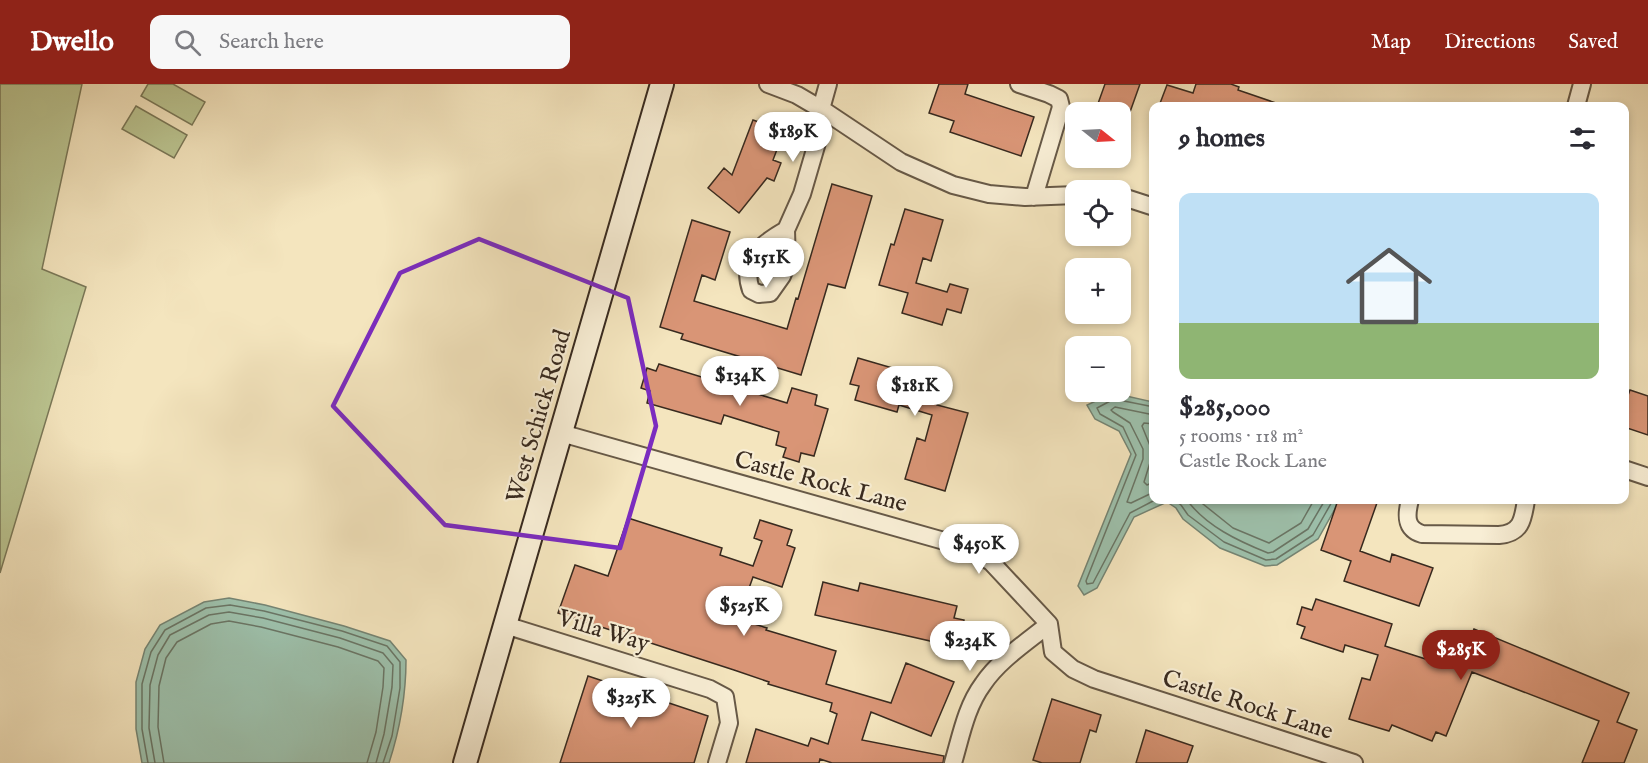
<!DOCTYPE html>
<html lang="en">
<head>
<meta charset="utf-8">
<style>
	:root { --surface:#fff; --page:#f7f7f7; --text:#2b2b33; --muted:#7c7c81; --line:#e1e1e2; --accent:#8f2418 }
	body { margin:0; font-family:"IM FELL English",serif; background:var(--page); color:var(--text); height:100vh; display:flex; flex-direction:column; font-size:22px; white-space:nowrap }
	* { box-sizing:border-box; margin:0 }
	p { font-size:20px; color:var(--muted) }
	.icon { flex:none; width:33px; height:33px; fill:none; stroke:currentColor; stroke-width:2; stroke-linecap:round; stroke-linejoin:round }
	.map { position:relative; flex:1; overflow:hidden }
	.panel { position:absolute; left:1149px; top:18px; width:480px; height:402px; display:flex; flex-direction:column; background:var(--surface); border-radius:12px; box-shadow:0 3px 9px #0003 }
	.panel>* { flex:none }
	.needle { width:39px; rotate:108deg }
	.controls { position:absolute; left:1065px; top:18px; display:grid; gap:12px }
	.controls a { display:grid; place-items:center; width:66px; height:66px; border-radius:12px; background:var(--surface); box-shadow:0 3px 9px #0003; font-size:30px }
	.price { position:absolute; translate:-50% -51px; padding:0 14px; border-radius:21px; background:#fff; color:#222; font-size:20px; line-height:39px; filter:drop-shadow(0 2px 3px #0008) }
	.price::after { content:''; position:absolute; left:50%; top:36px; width:18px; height:14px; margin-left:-9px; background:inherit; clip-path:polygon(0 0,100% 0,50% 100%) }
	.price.active { background:var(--accent); color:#fff }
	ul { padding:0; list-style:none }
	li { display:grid; align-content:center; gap:12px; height:318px; padding:0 30px }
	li+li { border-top:2px solid var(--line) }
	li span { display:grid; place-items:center; height:186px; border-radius:12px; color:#555 }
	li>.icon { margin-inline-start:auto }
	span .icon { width:108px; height:108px; fill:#fffc; stroke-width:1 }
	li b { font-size:26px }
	h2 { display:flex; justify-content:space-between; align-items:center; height:72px; padding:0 30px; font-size:26px }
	header { display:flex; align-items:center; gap:36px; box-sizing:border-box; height:84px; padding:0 30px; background:var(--accent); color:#fff }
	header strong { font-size:28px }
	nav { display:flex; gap:33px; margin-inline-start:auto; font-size:21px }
	.search { width:420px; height:54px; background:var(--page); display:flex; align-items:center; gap:15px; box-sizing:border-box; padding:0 21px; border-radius:12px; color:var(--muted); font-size:22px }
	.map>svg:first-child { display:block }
	.green { fill:#bbc591; stroke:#7a7858; stroke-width:1.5 }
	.water { fill:#9dc0ab; stroke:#758473; stroke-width:1.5 }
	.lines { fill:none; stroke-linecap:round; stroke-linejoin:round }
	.shore { stroke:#6a7565; stroke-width:1.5 }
	.building { fill:#d99576; stroke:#382a1f; stroke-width:1.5 }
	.street-casing { stroke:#675947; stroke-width:20 }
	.secondary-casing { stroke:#382a1f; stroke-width:26 }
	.street { stroke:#f8eed5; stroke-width:16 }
	.secondary { stroke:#f8eed5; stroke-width:22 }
	.marked { fill:none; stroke:#7b2cbf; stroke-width:4.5; stroke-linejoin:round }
	.labels { text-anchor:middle; stroke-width:4.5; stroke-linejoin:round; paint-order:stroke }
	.street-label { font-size:24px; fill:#382a1f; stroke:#f8eed5 }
</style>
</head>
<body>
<header>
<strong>Dwello</strong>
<div class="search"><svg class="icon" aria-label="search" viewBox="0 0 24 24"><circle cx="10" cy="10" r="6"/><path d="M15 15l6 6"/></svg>Search here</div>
<nav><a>Map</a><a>Directions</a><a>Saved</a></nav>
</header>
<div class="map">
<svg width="1648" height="679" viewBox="0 0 1648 679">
	<rect width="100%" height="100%" fill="#f4e5be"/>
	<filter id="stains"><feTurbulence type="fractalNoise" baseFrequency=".00333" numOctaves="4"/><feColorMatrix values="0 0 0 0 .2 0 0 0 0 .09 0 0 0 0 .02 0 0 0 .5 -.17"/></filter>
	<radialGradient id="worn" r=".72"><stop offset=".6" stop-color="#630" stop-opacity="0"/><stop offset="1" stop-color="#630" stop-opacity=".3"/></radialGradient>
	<path class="green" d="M0 0H82L42 185 86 203 0 489Z
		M148 0H173L205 18 192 41 141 12Z
		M136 22 187 51 174 74 122 45Z"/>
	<path class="water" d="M1113 309 1153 318 1154 416H1340L1318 455 1277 481 1265 482 1220 464 1183 435 1176 424 1167 418 1134 433 1097 504 1084 511 1078 502 1131 370 1119 347 1095 335 1087 321Z
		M229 514 265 521 344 542 390 557 406 576C406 612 400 645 389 679H142L136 645V598L145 565 160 541 204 518Z"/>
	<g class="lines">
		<path class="shore" d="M1154 323 1114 315 1097 324 1100 330 1123 343 1136 371 1086 497 1087 500 1093 499 1130 429 1155 416
			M1154 331 1115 323 1111 326 1113 328 1130 339 1143 365V375L1127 418 1131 419 1154 408
			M1154 340 1144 339 1142 342 1153 369 1144 398 1147 401 1154 398
			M1174 416 1181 421 1188 431 1224 458 1266 476 1276 475 1313 451 1333 416
			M1187 416C1206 442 1238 457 1268 469L1273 468 1308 445 1325 416
			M1198 416 1233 444 1269 459 1301 439 1314 416
			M148 679 142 645V600L151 568 165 546 206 524 230 521 264 527 342 547 387 562 400 578V604L392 652 383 679
			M155 679 149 644 150 601 158 571 170 551 209 531 229 528 263 534 340 554 383 569 393 581 392 603 384 650 376 679
			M164 679 158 643 159 602 166 574 177 558 211 540 229 537 261 543 338 563 378 577 384 584 383 603 376 648 367 679"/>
	</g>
	<path class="building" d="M939 0H968L965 10 1034 33 1021 72 950 48 954 37 929 29Z
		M1105 0H1140L1130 28H1095Z
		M1196 0H1231L1239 3 1238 6 1279 20 1278 22H1159L1167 1 1193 9Z
		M753 36 784 47 773 76 781 79 774 97 767 94 739 129 708 104 724 84 732 91Z
		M832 100 872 112 845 204 828 200 801 291 681 255 683 250 660 243 692 136 730 148 715 196 702 191 694 217 787 245 796 214 798 215Z
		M905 125 943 136 931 177 923 174 916 199 947 208 950 200 968 205 961 229 947 225 942 241 902 229 908 209 879 201 891 160 894 161Z
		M858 274 944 299 937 321 968 329 945 407 905 395 917 354 925 357 932 331 899 321 897 328 855 316 859 302 850 300Z
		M659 280 787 319 792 304 817 311 815 321 828 325 814 372 801 369 799 378 783 373 786 364 776 361 779 348 724 331 721 340 647 319 650 307 641 304 647 284 656 287Z
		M1630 306 1648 312V351L1624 343V322Z
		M1338 416H1378L1360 467 1390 478 1392 470 1433 484 1419 522 1344 497 1351 477 1321 466Z
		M628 434 722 464 720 471 753 482 762 457 754 454 760 436 792 446 787 461 795 464 782 503 753 493 738 535 767 544 766 546 836 567 826 600 891 619 906 579 954 598 931 652 871 628 862 656 944 672 943 679H832L820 675 819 679H746L756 645 808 662 811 654 828 660 837 630 830 627 832 619 768 600 769 598 734 586 558 529 575 481 608 492Z
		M823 498 858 507 860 499 957 522 954 534 964 536 960 553 951 550 948 561 815 531Z
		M1316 515 1392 540 1385 562 1435 578 1442 563 1463 572 1474 545 1629 609 1617 638 1637 646 1624 679H1582L1599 637 1472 588 1446 652 1436 648 1432 657 1392 641 1389 647 1349 635 1362 594 1370 596 1378 571 1345 561 1343 568 1301 554 1305 543 1297 540 1302 523 1312 526Z
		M588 592 708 632 694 679H560Z
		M1052 615 1101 631 1096 648 1090 646 1080 679H1042L1033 676Z
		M1146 646 1193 662 1187 679H1136Z"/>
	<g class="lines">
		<defs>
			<path id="street" d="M768 0 797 11 826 28 901 78 953 101 989 110 1025 113 1076 111
				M1019 0 1049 10 1059 15 1061 23 1034 113
				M1576 22 1582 0
				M821 25 828 0
				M1120 112 1154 123
				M786 146C763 159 740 175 751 206L759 210 770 209 782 192 787 180 786 146 802 110 826 28
				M561 349 969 464 991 478 1049 540 1053 568 1073 585 1094 595 1354 679
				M1624 385 1648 393
				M1410 416C1406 431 1405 445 1422 450L1499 451C1522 449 1523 435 1526 416
				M505 541 710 605 725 613 729 639 717 679
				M953 679C961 652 966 623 983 600 999 576 1027 558 1049 540"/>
			<path id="secondary" d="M465 679 662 0"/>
		</defs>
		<use href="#street" class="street-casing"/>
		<use href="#secondary" class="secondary-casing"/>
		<use href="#street" class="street"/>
		<use href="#secondary" class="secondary"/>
	</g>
	<path class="marked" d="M479 155 628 214 656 342 620 464 445 441 333 322 400 189Z"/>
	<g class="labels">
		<g class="street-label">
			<text transform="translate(538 332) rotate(-74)" y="8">West Schick Road</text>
			<text transform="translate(821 397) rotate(15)" y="8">Castle Rock Lane</text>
			<text transform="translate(604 546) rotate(17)" y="8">Villa Way</text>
			<text transform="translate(1248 620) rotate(18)" y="8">Castle Rock Lane</text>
		</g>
	</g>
	<rect width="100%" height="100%" filter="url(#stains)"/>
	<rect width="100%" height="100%" fill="url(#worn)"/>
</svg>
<div class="controls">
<a><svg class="needle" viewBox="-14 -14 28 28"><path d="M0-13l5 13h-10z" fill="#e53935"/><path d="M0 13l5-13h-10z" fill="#7c7c81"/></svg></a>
<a><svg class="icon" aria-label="locate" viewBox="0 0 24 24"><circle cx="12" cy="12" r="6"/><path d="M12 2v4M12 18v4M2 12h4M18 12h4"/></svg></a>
<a>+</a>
<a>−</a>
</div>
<b class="price" style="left:793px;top:79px">$189K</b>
<b class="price" style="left:766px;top:205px">$151K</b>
<b class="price" style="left:740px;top:323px">$134K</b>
<b class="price" style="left:915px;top:333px">$181K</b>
<b class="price" style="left:979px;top:491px">$450K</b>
<b class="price" style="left:744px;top:553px">$525K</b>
<b class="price" style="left:970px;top:588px">$234K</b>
<b class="price active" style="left:1461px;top:597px">$285K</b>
<b class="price" style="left:631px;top:645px">$325K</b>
<section class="panel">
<h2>9 homes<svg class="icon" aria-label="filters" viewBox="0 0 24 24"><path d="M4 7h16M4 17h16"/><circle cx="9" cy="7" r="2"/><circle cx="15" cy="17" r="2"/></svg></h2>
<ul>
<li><span style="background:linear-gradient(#bfe0f5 70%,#8fb573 0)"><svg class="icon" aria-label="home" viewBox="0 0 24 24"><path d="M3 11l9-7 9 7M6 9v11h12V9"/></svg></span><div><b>$285,000</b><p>5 rooms · 118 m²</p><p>Castle Rock Lane</p></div></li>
</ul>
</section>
</div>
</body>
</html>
